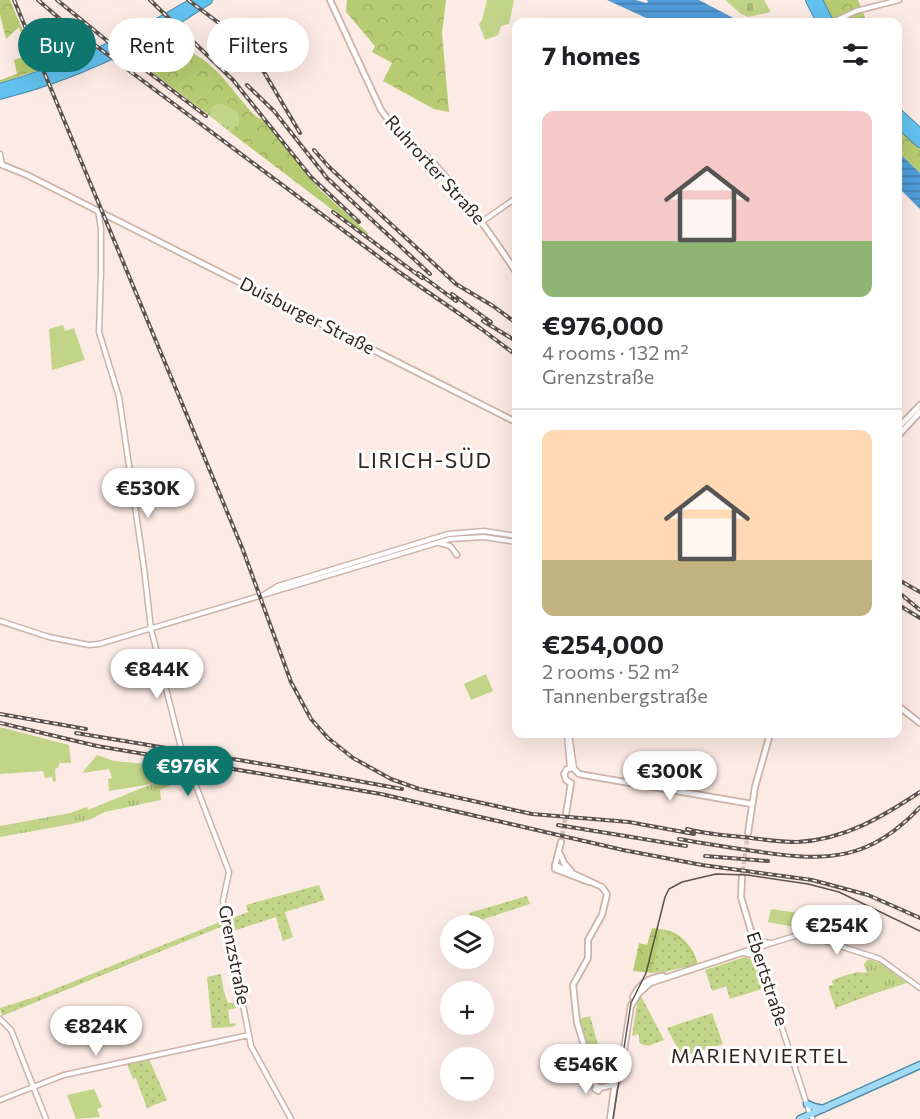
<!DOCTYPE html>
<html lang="en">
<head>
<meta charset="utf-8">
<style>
	:root { --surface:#fff; --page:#f2f2f2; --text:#202124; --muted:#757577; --line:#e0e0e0; --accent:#0f766e }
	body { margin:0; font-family:Commissioner,sans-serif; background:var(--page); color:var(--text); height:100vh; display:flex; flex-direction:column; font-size:22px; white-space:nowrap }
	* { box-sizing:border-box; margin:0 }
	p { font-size:20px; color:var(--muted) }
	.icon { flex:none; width:33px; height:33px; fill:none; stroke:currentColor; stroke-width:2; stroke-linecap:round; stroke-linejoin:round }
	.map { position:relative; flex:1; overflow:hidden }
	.details { position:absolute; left:512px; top:18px; width:390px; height:720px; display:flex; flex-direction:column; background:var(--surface); border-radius:12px; box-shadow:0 6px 24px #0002 }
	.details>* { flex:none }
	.banner { position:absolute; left:18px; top:18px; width:404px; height:54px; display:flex; gap:12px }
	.controls { position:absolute; left:440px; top:915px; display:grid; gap:12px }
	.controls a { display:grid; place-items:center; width:54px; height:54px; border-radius:50%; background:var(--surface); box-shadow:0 6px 24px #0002; font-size:30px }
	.price { position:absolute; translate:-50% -51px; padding:0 14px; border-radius:21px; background:#fff; color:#222; font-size:20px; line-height:39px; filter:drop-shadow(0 2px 3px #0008) }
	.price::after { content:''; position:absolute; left:50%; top:36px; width:18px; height:14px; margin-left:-9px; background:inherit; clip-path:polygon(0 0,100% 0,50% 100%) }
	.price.current { background:var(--accent); color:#fff }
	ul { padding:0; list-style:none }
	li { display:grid; align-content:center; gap:12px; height:318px; padding:0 30px }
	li+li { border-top:2px solid var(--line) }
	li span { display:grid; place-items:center; height:186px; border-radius:12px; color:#555 }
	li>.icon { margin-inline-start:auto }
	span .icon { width:108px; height:108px; fill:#fffc; stroke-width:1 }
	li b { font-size:26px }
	h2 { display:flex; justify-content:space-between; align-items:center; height:72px; padding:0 30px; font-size:26px }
	.tag { padding:0 21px; border-radius:27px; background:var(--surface); box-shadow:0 6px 24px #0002; font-size:21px; line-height:54px }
	.tag.current { background:var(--accent); color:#fff }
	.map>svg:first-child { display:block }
	.grass { fill:url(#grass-tufts) }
	.forest { fill:url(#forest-crowns) }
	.cemetery { fill:url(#cemetery-stones) }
	.park { fill:url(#park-dots) }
	.garden { fill:#c1d488 }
	.water { fill:url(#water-rules) }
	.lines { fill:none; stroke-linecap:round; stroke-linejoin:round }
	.secondary-tunnel { stroke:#d3c3bd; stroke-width:4.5; stroke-dasharray:4.5 2; stroke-linecap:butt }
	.tertiary-casing { stroke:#cdb2a7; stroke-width:7 }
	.secondary-casing { stroke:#cdb2a7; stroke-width:8 }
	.primary-casing { stroke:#508ba7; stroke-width:9 }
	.motorway-casing { stroke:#508ba7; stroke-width:10 }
	.tertiary { stroke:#fff; stroke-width:4 }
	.secondary { stroke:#fff; stroke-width:4.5 }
	.primary { stroke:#a1daf5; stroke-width:6 }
	.motorway { stroke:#62c2ef; stroke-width:8 }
	.tram { stroke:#5d524c; stroke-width:1.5 }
	.rail-casing { stroke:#5d524c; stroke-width:4 }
	.rail { stroke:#fcfcfc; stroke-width:1.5; stroke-dasharray:4.5; stroke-linecap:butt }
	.labels { text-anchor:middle; stroke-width:6; stroke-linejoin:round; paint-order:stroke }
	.street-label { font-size:18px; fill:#2f2520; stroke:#fcfcfc }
	.neighbourhood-label { font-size:20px; letter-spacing:1.5px; fill:#2f2520; stroke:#fcfcfc }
	.quarter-label { font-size:21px; letter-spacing:1.5px; fill:#2f2520; stroke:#fcfcfc }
</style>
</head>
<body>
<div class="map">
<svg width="920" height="1119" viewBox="0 0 920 1119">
	<defs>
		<pattern id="grass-tufts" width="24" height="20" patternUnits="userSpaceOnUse" patternTransform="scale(1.5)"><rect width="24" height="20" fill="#c1d488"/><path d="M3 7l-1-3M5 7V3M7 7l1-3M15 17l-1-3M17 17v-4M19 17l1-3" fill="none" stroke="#a6b675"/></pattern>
		<pattern id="forest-crowns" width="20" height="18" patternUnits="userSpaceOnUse" patternTransform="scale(1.5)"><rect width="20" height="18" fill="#b7cc72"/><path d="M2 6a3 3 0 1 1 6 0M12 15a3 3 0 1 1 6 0" fill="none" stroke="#9eaf62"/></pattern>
		<pattern id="cemetery-stones" width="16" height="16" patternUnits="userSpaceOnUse" patternTransform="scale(1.5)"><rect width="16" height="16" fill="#c1d488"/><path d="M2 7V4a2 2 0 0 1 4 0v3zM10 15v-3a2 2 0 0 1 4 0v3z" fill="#a6b675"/></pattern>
		<pattern id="park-dots" width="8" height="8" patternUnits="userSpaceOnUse" patternTransform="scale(1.5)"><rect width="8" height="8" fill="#c1d488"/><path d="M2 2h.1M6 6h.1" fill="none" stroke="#a6b675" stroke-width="1.8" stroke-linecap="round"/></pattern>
		<pattern id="water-rules" width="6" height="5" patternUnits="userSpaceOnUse" patternTransform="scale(1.5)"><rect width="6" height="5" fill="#529cd9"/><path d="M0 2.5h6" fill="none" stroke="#447fb0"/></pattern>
	</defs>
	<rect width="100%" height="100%" fill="#fcebe4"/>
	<path class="grass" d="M217 104 224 105 237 113 239 122 230 132 206 113Z
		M172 770 179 771 186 778 160 790 161 800 105 812 89 820 72 824 0 837V826L70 813 87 807 88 810 169 777Z
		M868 959 881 963 907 983 873 994 864 964Z"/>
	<path class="forest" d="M0 0H10L39 70 0 83V80L17 74 14 60 27 55 19 27 6 39 0 15Z
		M347 0H446L442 33 449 112 434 109 383 81 392 63 372 52 375 46 346 12Z
		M823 0H858L867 22H834Z
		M174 27 182 34 173 47C204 51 224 79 243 102 249 109 255 118 264 120L319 189 368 233V237L230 132 239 122 237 113 224 105 217 104 206 113 127 53Z
		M897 126 920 148V173L897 151Z
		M652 928C656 929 662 929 666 930 682 933 695 950 698 965L652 973 633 971 639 943 647 945Z"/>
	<path class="cemetery" d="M725 0H764L771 12 748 17 741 14Z"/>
	<path class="park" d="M319 885 325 900 285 912 293 937 283 941 276 917 230 932 227 920 248 912 246 905Z
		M527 896 530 904 472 923 469 913Z
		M222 921 223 926 2 1016 0 1008 35 997Z
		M661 930C677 934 687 945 695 959L692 964 666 972 652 973Z
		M745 957 756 962 765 988 730 999 726 986 712 991 705 970Z
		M857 972 867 973 873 994 838 1007 836 1010 828 986 833 985 832 981C840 976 848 975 857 972Z
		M221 974 224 992 228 1003 243 1001 244 1006 228 1010 230 1024 235 1023 236 1025 232 1027 212 1028 207 977Z
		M640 994 664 1040 648 1046 639 1043V1034L632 1036 638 997Z
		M712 1013 723 1044 682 1057 667 1028Z
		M590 1016 598 1045 593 1047 604 1083H600L580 1023V1019Z
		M149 1059 167 1100 147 1108 136 1078 133 1079 127 1064Z"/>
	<path class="garden" d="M487 0H514L509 24 501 26 498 35 485 40 479 24 482 20Z
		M63 325 65 331 74 328 85 360 52 370 49 329Z
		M486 674 493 691 471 700 464 684Z
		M0 727 69 745 71 763H59V767L55 769 56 781 53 782 52 777 45 778 43 771 0 774Z
		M97 755 114 761 167 766 172 770 169 777 146 785 109 791 108 779 112 778 109 769 82 773Z
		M771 909 799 913 798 919 812 923 810 930 768 922Z
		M94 1089 102 1107 97 1109 100 1117 76 1119 67 1095Z"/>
	<path class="water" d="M607 0H636L646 3 648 2 647 0H699L741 22H655Z
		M897 151 920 173V209L897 186Z"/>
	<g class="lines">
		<path class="secondary-tunnel" d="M561 842 566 814
			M742 877 748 833"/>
		<defs>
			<path id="tertiary" d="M833 22 856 11 899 0
				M0 154 2 164
				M98 210 101 229V270L99 332 119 397 144 568 151 629 180 744 229 872 223 901 251 1046 291 1119
				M483 221 516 198
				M439 543 450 546 457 555
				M265 594 278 586 448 534 484 531 516 536
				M0 621 49 637 89 645 99 644 450 539 484 537 516 542
				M567 734 570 768
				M569 734 574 768
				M753 934 760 941 770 943
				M743 953 752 955 758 959
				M0 1019 11 1030 46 1119
				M0 1100 64 1075 249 1035
				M810 1114 756 948 795 936H809L880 959 920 988
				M812 1117V1119"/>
			<path id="secondary" d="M330 0 381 110C396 132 418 147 436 166 466 199 491 234 516 272
				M0 164 27 175 516 422
				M897 429 920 405
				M897 437 920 412
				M897 705 920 723
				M571 783 566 780 564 774 567 769 573 768 579 774 584 775 752 804
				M566 814 571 783
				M748 833 755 787 770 734
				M560 854 564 863 571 871
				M555 865 602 887 607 894 602 915 588 940V958L573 985 577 1022 596 1086
				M555 866 561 842
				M555 869 589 882
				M633 997C640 983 648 978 663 976
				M631 1006 638 994 650 983 756 948 741 897 742 877
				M597 1086 600 1088 598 1091 595 1089Z
				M600 1088 616 1084
				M610 1119 614 1089 620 1075 631 1005"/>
			<path id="primary" d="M807 1104 814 1107 823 1109
				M800 1119 920 1065"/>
			<path id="motorway" d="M810 0 821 22
				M818 0 829 22
				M0 88C70 68 135 38 197 0
				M0 95C74 76 145 42 208 0
				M897 112 920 133
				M897 122 920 143"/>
		</defs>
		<use href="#tertiary" class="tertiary-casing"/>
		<use href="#secondary" class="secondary-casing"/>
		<use href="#primary" class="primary-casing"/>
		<use href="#motorway" class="motorway-casing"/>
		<use href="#tertiary" class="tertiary"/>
		<use href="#secondary" class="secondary"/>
		<use href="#primary" class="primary"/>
		<use href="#motorway" class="motorway"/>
		<path class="tram" d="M613 1119 631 1003 646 973 665 897 669 889 682 882 716 874 747 875 808 884 839 892 920 931"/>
		<defs>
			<path id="rail" d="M14 0 243 550 291 682 311 719 328 738 353 758 391 779 419 789 532 814 629 822 694 834
				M38 0 60 19 399 272 480 328 516 355
				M57 0 143 70
				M150 0 233 80 311 177 359 222
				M188 0 231 32 258 62 300 133
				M139 65 206 116
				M247 85 274 111 327 178 430 274
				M314 150 329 167 456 284 493 306 516 323
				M333 212 422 278
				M418 273 456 301
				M452 294 491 322
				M483 321 516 341
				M897 579 920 592
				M897 591 920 610
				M897 604 920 618
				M0 714 86 729
				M0 723 97 746 381 794 623 850 702 865 812 880 868 895 920 918
				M76 733 281 767 402 789
				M558 825 686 846
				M687 829C705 834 723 835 742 837 760 839 779 842 797 842 844 840 882 817 920 792
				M679 839C706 844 733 848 761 852 828 862 871 860 920 807
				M705 856 768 861"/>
		</defs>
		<use href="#rail" class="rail-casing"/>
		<use href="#rail" class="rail"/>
	</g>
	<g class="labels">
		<g class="street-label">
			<text transform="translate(435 170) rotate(48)" y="6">Ruhrorter Straße</text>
			<text transform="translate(307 316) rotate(27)" y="6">Duisburger Straße</text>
			<text transform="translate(234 955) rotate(79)" y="6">Grenzstraße</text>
			<text transform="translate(767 979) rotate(72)" y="6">Ebertstraße</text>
		</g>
		<g class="neighbourhood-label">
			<text x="760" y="1063">MARIENVIERTEL</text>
		</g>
		<g class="quarter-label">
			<text x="425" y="468">LIRICH-SÜD</text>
		</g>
	</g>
</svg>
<div class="controls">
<a><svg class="icon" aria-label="layers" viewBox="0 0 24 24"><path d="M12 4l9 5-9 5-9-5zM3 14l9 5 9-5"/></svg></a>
<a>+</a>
<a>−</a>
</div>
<b class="price" style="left:148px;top:519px">€530K</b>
<b class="price" style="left:157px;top:700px">€844K</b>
<b class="price current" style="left:188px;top:797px">€976K</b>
<b class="price" style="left:670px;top:802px">€300K</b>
<b class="price" style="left:837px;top:956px">€254K</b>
<b class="price" style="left:96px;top:1057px">€824K</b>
<b class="price" style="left:586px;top:1095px">€546K</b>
<div class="banner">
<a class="tag current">Buy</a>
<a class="tag">Rent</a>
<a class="tag">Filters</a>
</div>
<section class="details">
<h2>7 homes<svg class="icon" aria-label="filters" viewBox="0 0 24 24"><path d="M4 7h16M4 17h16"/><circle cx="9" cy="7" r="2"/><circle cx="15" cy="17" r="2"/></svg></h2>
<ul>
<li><span style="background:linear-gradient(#f6c9c9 70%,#8fb573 0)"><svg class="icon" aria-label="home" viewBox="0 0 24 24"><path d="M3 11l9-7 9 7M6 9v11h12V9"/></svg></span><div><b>€976,000</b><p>4 rooms · 132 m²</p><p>Grenzstraße</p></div></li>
<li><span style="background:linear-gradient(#ffd9b3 70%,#c2b280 0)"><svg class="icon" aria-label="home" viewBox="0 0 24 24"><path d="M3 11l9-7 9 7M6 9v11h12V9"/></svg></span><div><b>€254,000</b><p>2 rooms · 52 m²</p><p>Tannenbergstraße</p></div></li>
</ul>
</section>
</div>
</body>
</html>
